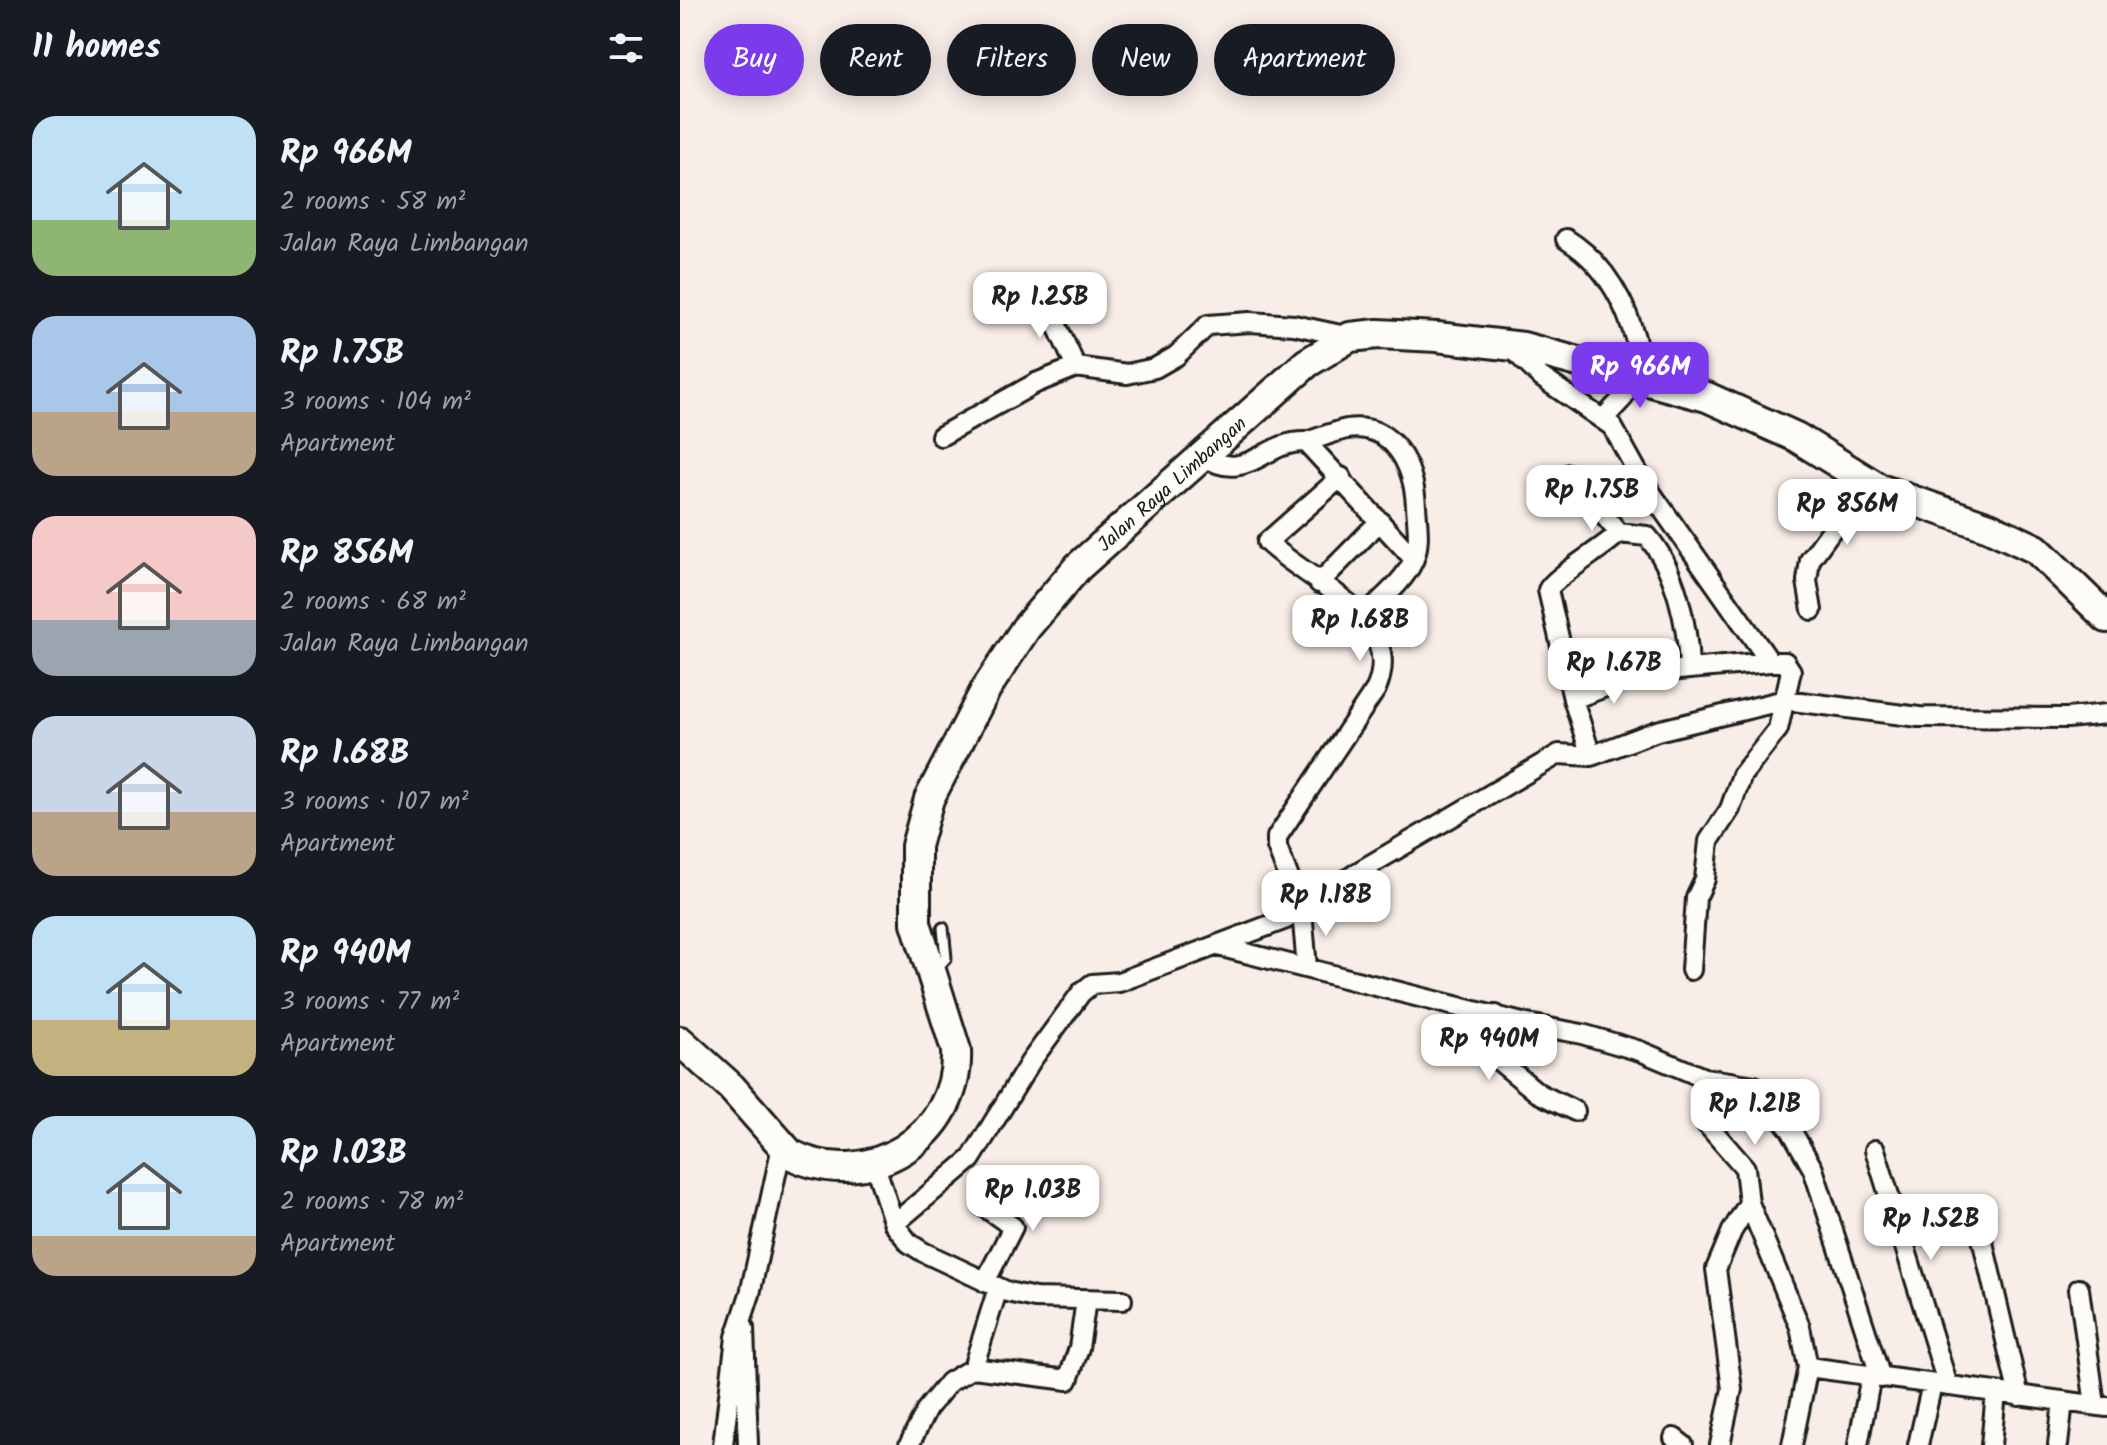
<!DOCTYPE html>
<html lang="en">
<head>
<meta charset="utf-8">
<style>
	:root { --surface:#171b24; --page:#20242c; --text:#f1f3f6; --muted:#9ea1a6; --accent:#7c3aed }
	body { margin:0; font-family:Kalam,sans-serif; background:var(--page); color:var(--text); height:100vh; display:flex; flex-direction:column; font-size:30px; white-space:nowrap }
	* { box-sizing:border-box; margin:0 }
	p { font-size:26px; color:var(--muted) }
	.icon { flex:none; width:44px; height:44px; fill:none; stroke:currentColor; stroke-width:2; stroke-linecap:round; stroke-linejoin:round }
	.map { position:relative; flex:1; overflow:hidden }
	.side { display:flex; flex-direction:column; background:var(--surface); width:680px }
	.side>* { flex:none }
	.hud { position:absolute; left:24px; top:24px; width:760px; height:72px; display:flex; gap:16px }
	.price { position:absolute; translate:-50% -68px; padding:0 18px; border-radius:16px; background:#fff; color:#222; font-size:26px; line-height:52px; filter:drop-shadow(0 2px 4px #0008) }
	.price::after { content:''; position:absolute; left:50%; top:48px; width:24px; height:18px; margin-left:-12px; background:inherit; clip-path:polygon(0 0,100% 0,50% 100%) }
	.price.selected { background:var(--accent); color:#fff }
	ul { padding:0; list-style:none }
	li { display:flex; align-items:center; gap:24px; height:200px; padding:0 32px }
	li span { display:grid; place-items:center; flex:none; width:224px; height:160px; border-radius:24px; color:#555 }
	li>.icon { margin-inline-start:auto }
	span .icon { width:96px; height:96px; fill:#fffc; stroke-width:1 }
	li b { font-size:34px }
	h2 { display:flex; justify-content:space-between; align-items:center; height:96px; padding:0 32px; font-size:34px }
	.chip { padding:0 28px; border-radius:36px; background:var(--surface); box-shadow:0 4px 20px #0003; font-size:28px; line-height:72px }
	.chip.selected { background:var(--accent); color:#fff }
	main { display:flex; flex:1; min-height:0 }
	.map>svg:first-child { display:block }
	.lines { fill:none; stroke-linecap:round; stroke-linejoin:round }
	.service-casing { stroke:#1c1c1c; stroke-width:15 }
	.minor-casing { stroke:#1c1c1c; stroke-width:24 }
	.trunk-casing { stroke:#1c1c1c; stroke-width:34 }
	.service { stroke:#fdfcf7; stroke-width:9 }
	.minor { stroke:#fdfcf7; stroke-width:18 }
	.trunk { stroke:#fdfcf7; stroke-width:28 }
	.labels { text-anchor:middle; stroke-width:8; stroke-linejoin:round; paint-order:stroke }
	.street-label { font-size:20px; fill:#1c1c1c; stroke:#fdfcf7 }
</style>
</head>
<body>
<main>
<section class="side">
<h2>11 homes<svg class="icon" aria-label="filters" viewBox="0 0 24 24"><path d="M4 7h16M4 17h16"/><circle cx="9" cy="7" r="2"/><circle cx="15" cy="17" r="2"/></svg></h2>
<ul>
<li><span style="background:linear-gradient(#bfe0f5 65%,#8fb573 0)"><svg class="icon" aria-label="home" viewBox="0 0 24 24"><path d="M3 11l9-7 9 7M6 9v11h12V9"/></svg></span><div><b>Rp 966M</b><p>2 rooms · 58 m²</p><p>Jalan Raya Limbangan</p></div></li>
<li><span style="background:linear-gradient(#a9c7e8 60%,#b9a48a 0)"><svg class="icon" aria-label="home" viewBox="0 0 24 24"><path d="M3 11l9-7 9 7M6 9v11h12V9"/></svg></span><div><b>Rp 1.75B</b><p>3 rooms · 104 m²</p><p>Apartment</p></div></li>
<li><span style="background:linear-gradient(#f6c9c9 65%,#9aa5b1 0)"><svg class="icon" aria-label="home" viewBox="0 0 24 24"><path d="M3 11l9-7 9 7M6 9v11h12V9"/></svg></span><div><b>Rp 856M</b><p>2 rooms · 68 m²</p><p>Jalan Raya Limbangan</p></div></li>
<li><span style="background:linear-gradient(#c9d6e8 60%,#b9a48a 0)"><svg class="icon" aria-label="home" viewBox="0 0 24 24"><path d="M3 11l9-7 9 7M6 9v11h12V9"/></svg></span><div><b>Rp 1.68B</b><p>3 rooms · 107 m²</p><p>Apartment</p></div></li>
<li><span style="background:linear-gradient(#bfe0f5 65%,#c2b280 0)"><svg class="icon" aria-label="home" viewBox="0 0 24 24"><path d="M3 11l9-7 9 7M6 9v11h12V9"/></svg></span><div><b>Rp 940M</b><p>3 rooms · 77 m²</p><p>Apartment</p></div></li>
<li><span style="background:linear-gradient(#bfe0f5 75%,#b9a48a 0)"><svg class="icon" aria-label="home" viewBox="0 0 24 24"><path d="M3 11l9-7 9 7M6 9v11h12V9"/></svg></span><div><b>Rp 1.03B</b><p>2 rooms · 78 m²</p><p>Apartment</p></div></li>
</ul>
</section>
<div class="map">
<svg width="1427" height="1445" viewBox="0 0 1427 1445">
	<rect width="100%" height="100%" fill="#f9ede8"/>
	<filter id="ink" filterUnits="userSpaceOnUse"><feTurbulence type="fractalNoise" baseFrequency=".0125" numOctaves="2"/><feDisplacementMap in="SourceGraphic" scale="16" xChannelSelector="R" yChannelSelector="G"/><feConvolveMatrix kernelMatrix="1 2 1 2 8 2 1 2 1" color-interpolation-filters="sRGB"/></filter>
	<g filter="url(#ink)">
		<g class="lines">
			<defs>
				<path id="service" d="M256 969 266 958 263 928"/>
				<path id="minor" d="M886 239C936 270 955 324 964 378
					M363 296 396 367
					M828 345 861 377 932 426 962 480 1090 662 1009 669C1008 626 996 569 967 536L939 533 889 474
					M924 418 942 399 953 376
					M261 436 356 383 396 367 447 374 475 368 496 356 528 325 570 322 614 325 670 337
					M626 442C639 438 653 432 667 429 714 422 734 467 736 506 737 523 741 544 733 561 724 582 700 600 684 616
					M522 455C567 486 584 440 626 442L734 559
					M639 583 700 521
					M1132 610 1127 581 1130 560 1187 481
					M893 699 960 674 1009 669
					M911 756 893 699 868 590C873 578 925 547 939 533
					M538 946 842 1023 902 1034 960 1051 1024 1078 1075 1086 1111 1130 1133 1169 1201 1378
					M627 968 622 911 597 847V837L696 689C727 618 627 581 587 542L661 477
					M1011 970 1016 898 1025 879 1029 841 1050 809 1062 775 1098 729 1111 671 1105 662H1090
					M816 1015 802 1047 858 1093 895 1111
					M1051 1082 1025 1122 1065 1168 1069 1203 1120 1327 1128 1367 1112 1445
					M1195 1150 1268 1386
					M194 1162 214 1224 229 1243 243 1252 328 1292 355 1298 442 1300
					M303 1206 333 1227 305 1282
					M1296 1213 1339 1396
					M214 1224 291 1159 351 1061 401 993 412 984 439 982 606 919 683 869 879 754 911 756 977 731 1105 700 1239 717 1387 718 1427 714
					M1399 1289 1415 1405
					M64 1328 68 1445
					M1128 1367 1427 1407
					M293 1368 318 1288
					M994 1438 1003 1445
					M43 1445 56 1337 70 1294 102 1146
					M229 1445 247 1409 269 1382 293 1368 388 1380 399 1348 406 1300
					M1040 1445 1052 1389 1036 1269 1052 1231 1069 1203
					M1178 1445 1191 1376
					M1238 1445 1252 1384
					M1311 1445 1316 1393
					M1378 1445 1383 1401"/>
				<g id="trunk">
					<path id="s1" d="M0 1041 51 1087 110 1154C187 1194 280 1137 276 1050L236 923V846L249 799 306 689 346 628 398 567 627 363 670 337 698 334 757 337 843 347 1027 397 1116 437 1200 489 1309 527 1356 549 1427 618"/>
				</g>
			</defs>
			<use href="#service" class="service-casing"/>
			<use href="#minor" class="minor-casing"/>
			<use href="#trunk" class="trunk-casing"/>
			<use href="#service" class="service"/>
			<use href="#minor" class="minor"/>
			<use href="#trunk" class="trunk"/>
		</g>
	</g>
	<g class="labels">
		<g class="street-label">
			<text dy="7" stroke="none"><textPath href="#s1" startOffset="1056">Jalan Raya Limbangan</textPath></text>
		</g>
	</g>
</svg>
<b class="price" style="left:360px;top:340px">Rp 1.25B</b>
<b class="price selected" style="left:960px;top:410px">Rp 966M</b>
<b class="price" style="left:912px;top:533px">Rp 1.75B</b>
<b class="price" style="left:1167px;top:547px">Rp 856M</b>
<b class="price" style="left:680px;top:663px">Rp 1.68B</b>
<b class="price" style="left:934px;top:706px">Rp 1.67B</b>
<b class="price" style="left:646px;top:938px">Rp 1.18B</b>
<b class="price" style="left:809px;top:1082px">Rp 940M</b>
<b class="price" style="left:1075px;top:1147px">Rp 1.21B</b>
<b class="price" style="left:353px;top:1233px">Rp 1.03B</b>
<b class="price" style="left:1251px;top:1262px">Rp 1.52B</b>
<div class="hud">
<a class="chip selected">Buy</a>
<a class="chip">Rent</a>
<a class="chip">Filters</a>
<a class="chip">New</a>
<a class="chip">Apartment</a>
</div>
</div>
</main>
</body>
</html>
